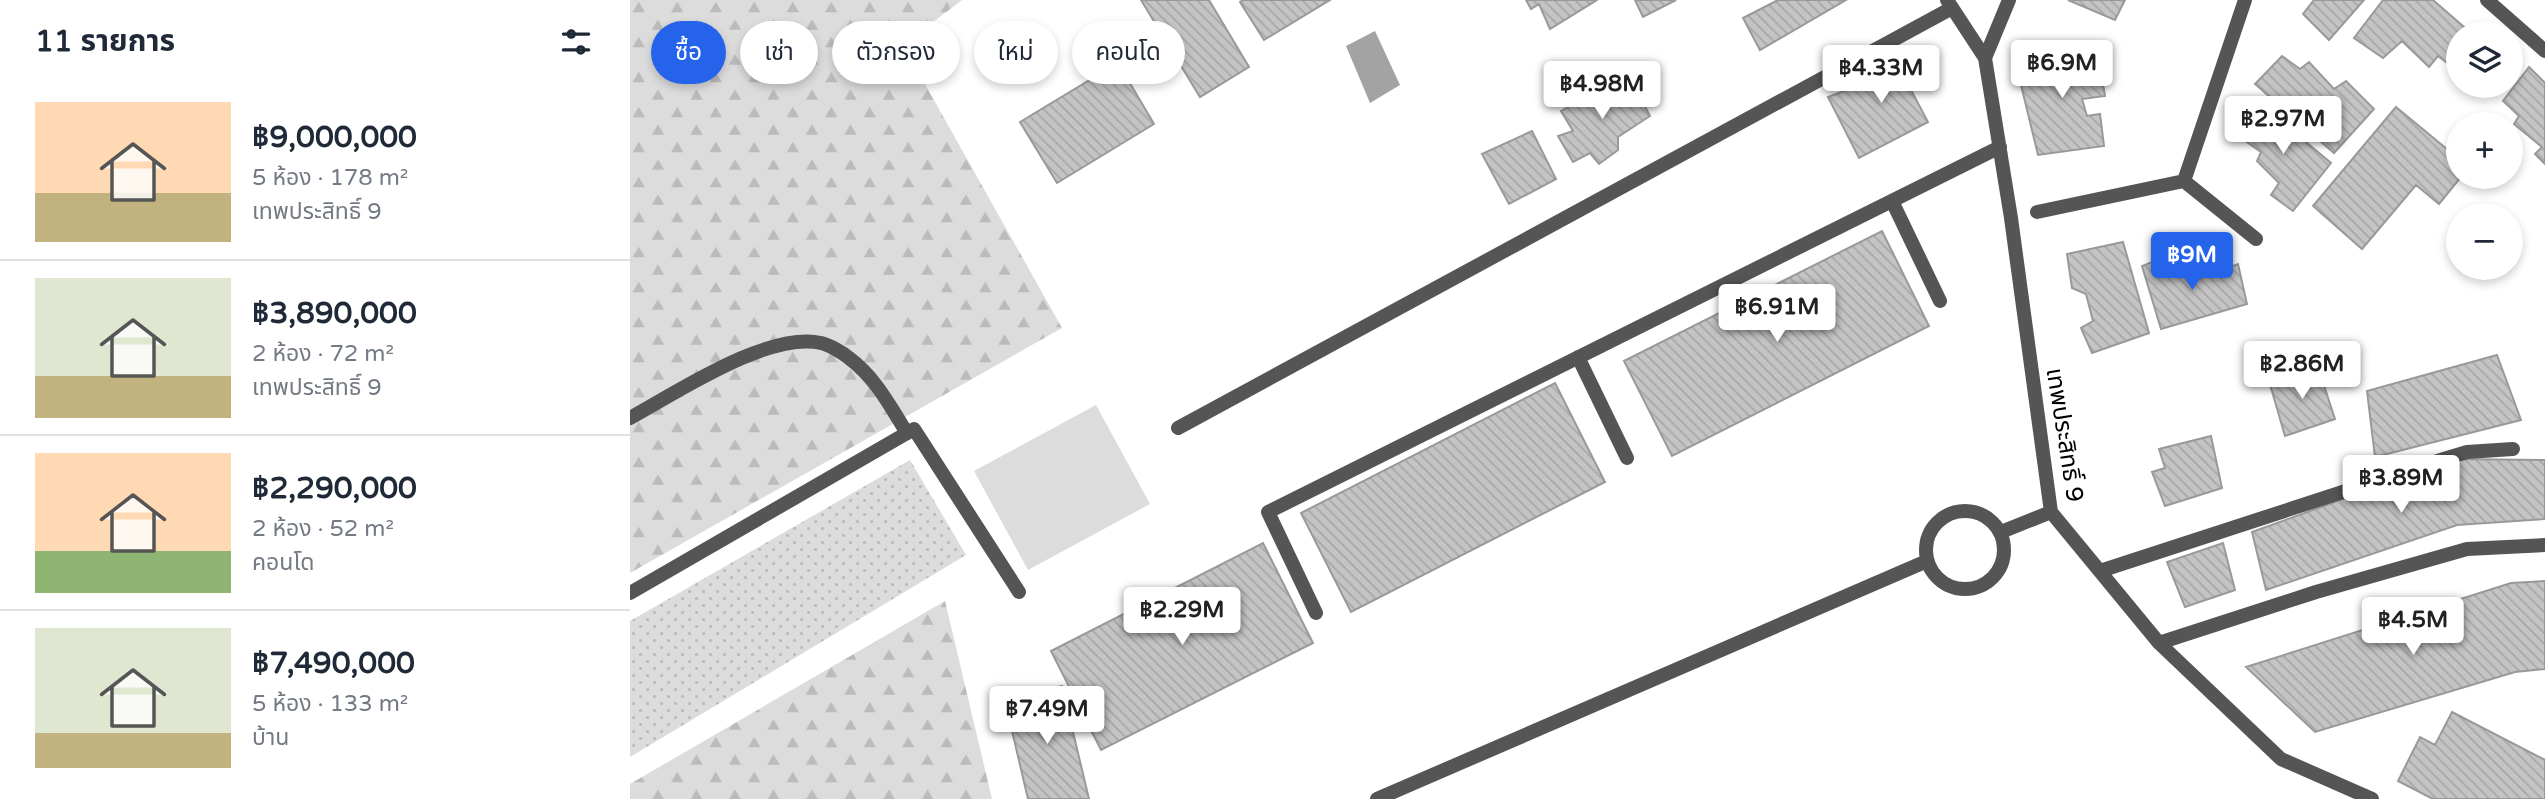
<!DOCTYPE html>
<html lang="th">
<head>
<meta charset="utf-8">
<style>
	:root { --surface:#fff; --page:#f6f6f7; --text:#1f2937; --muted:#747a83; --line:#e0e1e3; --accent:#2563eb }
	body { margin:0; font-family:"Varela Round","Noto Sans Thai",sans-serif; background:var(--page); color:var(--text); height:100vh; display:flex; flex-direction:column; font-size:26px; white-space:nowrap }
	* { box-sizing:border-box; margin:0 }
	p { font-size:23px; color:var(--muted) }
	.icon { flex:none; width:38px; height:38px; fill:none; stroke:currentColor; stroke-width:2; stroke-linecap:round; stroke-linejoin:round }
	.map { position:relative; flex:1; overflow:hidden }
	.sheet { display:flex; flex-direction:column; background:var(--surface); width:630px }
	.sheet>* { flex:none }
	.top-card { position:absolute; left:21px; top:21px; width:665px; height:63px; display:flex; gap:14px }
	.tools { position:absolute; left:1816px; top:21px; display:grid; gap:14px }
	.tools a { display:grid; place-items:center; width:77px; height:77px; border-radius:50%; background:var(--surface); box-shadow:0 4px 10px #0003; font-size:35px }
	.price { position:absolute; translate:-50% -60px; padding:0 16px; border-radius:7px; background:#fff; color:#222; font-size:23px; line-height:46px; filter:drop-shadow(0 2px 4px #0008) }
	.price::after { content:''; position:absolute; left:50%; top:42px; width:21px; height:16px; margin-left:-10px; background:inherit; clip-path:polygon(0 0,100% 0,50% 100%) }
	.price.selected { background:var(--accent); color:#fff }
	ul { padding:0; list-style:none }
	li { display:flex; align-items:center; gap:21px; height:175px; padding:0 35px }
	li+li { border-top:2px solid var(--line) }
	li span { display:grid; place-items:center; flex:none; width:196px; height:140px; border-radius:0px; color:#555 }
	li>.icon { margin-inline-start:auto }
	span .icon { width:84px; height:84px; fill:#fffc; stroke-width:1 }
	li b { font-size:30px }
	h2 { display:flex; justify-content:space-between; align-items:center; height:84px; padding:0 35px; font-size:30px }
	.pill { padding:0 24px; border-radius:32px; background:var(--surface); box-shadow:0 4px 10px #0003; font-size:24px; line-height:63px }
	.pill.selected { background:var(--accent); color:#fff }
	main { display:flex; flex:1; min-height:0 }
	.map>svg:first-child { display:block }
	.grass { fill:url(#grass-dots) }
	.forest { fill:url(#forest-firs) }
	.green { fill:#dcdcdc }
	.water { fill:#a3a3a3 }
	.building { fill:url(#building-back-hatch); stroke:#999; stroke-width:2 }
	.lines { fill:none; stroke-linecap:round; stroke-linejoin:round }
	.service { stroke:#555; stroke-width:14 }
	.minor { stroke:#555; stroke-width:14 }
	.labels { text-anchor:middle; stroke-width:6; stroke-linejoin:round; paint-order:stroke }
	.street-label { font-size:24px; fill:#000; stroke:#fff }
</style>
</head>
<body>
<main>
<section class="sheet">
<h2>11 รายการ<svg class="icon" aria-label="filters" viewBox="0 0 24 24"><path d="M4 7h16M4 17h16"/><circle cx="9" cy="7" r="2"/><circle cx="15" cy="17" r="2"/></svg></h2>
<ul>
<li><span style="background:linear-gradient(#ffd9b3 65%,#c2b280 0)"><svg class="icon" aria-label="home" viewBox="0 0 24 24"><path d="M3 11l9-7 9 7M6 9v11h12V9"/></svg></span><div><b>฿9,000,000</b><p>5 ห้อง · 178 m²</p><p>เทพประสิทธิ์ 9</p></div></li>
<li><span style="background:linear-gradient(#dfe7d0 70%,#c2b280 0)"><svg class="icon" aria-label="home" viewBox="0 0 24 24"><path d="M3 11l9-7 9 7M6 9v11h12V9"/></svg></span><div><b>฿3,890,000</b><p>2 ห้อง · 72 m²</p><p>เทพประสิทธิ์ 9</p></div></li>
<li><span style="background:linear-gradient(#ffd9b3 70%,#8fb573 0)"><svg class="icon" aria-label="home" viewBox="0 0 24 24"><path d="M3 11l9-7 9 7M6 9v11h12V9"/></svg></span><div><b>฿2,290,000</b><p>2 ห้อง · 52 m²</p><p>คอนโด</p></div></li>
<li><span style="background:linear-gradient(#dfe7d0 75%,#c2b280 0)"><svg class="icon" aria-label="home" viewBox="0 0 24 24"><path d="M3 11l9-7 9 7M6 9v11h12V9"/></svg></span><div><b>฿7,490,000</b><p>5 ห้อง · 133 m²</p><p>บ้าน</p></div></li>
</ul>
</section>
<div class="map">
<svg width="1915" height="799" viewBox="0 0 1915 799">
	<defs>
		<pattern id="grass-dots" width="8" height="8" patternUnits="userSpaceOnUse" patternTransform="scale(1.75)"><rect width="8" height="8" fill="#dcdcdc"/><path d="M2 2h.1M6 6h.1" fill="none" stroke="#bbb" stroke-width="1.8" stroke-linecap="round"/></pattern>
		<pattern id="forest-firs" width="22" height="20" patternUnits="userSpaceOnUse" patternTransform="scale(1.75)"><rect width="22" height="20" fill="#dcdcdc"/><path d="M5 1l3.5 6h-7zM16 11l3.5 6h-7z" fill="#bbb"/></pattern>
		<pattern id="building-back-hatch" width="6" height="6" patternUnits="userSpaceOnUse" patternTransform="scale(1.75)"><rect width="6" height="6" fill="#c4c4c4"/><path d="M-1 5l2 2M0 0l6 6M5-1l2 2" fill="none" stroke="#a7a7a7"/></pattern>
	</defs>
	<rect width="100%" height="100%" fill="#fff"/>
	<path class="grass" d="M280 460 336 555 0 757V621Z"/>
	<path class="forest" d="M0 0H332L273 45 432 328 0 573Z
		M315 601 362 799H0V784Z"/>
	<path class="green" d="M466 405 520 504 398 570 344 471Z"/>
	<path class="water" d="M745 31 770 85 740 103 716 46Z"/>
	<path class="building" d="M511 0H579L619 67 570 97Z
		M613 0H700L634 40 610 2Z
		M896 0H967L920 29 909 4 901 9Z
		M1005 0H1046L1013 17Z
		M1148 0H1216L1130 50 1113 18Z
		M1438 0H1495L1485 20Z
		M1684 0H1734L1699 40 1673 14Z
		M1753 0H1803L1841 33H1829V72L1808 56 1799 67 1772 41 1753 58 1724 38Z
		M1279 49 1292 76 1280 88 1298 122 1229 158 1198 97 1246 79V61Z
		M1467 50 1475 96 1452 99 1457 116 1470 114 1474 146 1408 155 1385 60Z
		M1652 56 1670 69 1679 62 1704 89 1716 81 1744 109 1704 153 1625 84Z
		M488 63 524 124 427 183 390 122Z
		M1899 67 1915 83V164L1905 154 1912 147 1884 124 1889 116 1873 101Z
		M990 78 1006 89 1020 116 988 137V150L969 164 960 153 943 162 928 136 943 131 931 111Z
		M1628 102 1701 163 1663 211 1641 195 1649 183 1627 161 1631 152 1604 133Z
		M1766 107 1829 159V177H1831L1809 204 1786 185 1732 249 1683 206Z
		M902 131 926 179 879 204 852 154Z
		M1252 231 1299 326 1042 456 994 361Z
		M1493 242 1519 333 1462 353 1451 328 1463 321 1456 294 1442 288 1437 254Z
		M1537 256 1543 274 1566 266 1572 278 1608 264 1617 304 1531 329 1512 266Z
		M1867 355 1891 420 1745 457 1737 391Z
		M1688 367 1705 419 1655 436 1639 381Z
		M925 383 975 482 721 612 671 513Z
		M1581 436 1592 488 1535 506 1522 472 1535 468 1529 449Z
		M1824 459 1915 460V519L1827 525 1636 590 1622 532Z
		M633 543 683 643 471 750 421 651Z
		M1593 543 1605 590 1555 607 1537 562Z
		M1915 581V669L1885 672 1685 732 1616 667 1881 583Z
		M432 686 459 799H398L375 701Z
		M1822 712 1915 760V799H1803L1768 781 1790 737 1805 745Z"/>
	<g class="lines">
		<path class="service" d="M0 418C46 393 138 331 191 343 199 345 212 352 219 358 245 377 260 406 277 433"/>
		<path class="minor" d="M1317 0 1355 58 1381 218 1421 512 1529 643 1651 759 1742 799
			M1857 0 1915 51
			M1355 58 1379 0
			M1554 181 1626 239
			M1262 201 1310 301
			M1407 212 1554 181 1615 0
			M948 357 997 458
			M548 428 1322 8
			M1296 550a39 39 0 1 1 78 0a39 39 0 1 1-78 0Z
			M1371 532 1421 512
			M1470 571 1814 459 1837 452 1883 449
			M0 593 284 429 389 592
			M686 613 638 512 1370 147
			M1529 643 1686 592 1837 549 1915 545
			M747 799 1297 561"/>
	</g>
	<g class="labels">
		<g class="street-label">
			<text transform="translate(1435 435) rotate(81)" y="8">เทพประสิทธิ์ 9</text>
		</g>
	</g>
</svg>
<div class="tools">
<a><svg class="icon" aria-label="layers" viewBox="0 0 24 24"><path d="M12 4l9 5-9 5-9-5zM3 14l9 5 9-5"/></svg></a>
<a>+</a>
<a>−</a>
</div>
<b class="price" style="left:1432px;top:100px">฿6.9M</b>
<b class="price" style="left:1251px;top:105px">฿4.33M</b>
<b class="price" style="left:972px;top:121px">฿4.98M</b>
<b class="price" style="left:1653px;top:156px">฿2.97M</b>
<b class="price selected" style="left:1562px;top:292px">฿9M</b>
<b class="price" style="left:1147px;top:344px">฿6.91M</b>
<b class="price" style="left:1672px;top:401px">฿2.86M</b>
<b class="price" style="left:1771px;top:515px">฿3.89M</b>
<b class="price" style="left:552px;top:647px">฿2.29M</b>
<b class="price" style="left:1783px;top:657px">฿4.5M</b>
<b class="price" style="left:417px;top:746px">฿7.49M</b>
<div class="top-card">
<a class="pill selected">ซื้อ</a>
<a class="pill">เช่า</a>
<a class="pill">ตัวกรอง</a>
<a class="pill">ใหม่</a>
<a class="pill">คอนโด</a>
</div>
</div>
</main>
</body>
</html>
